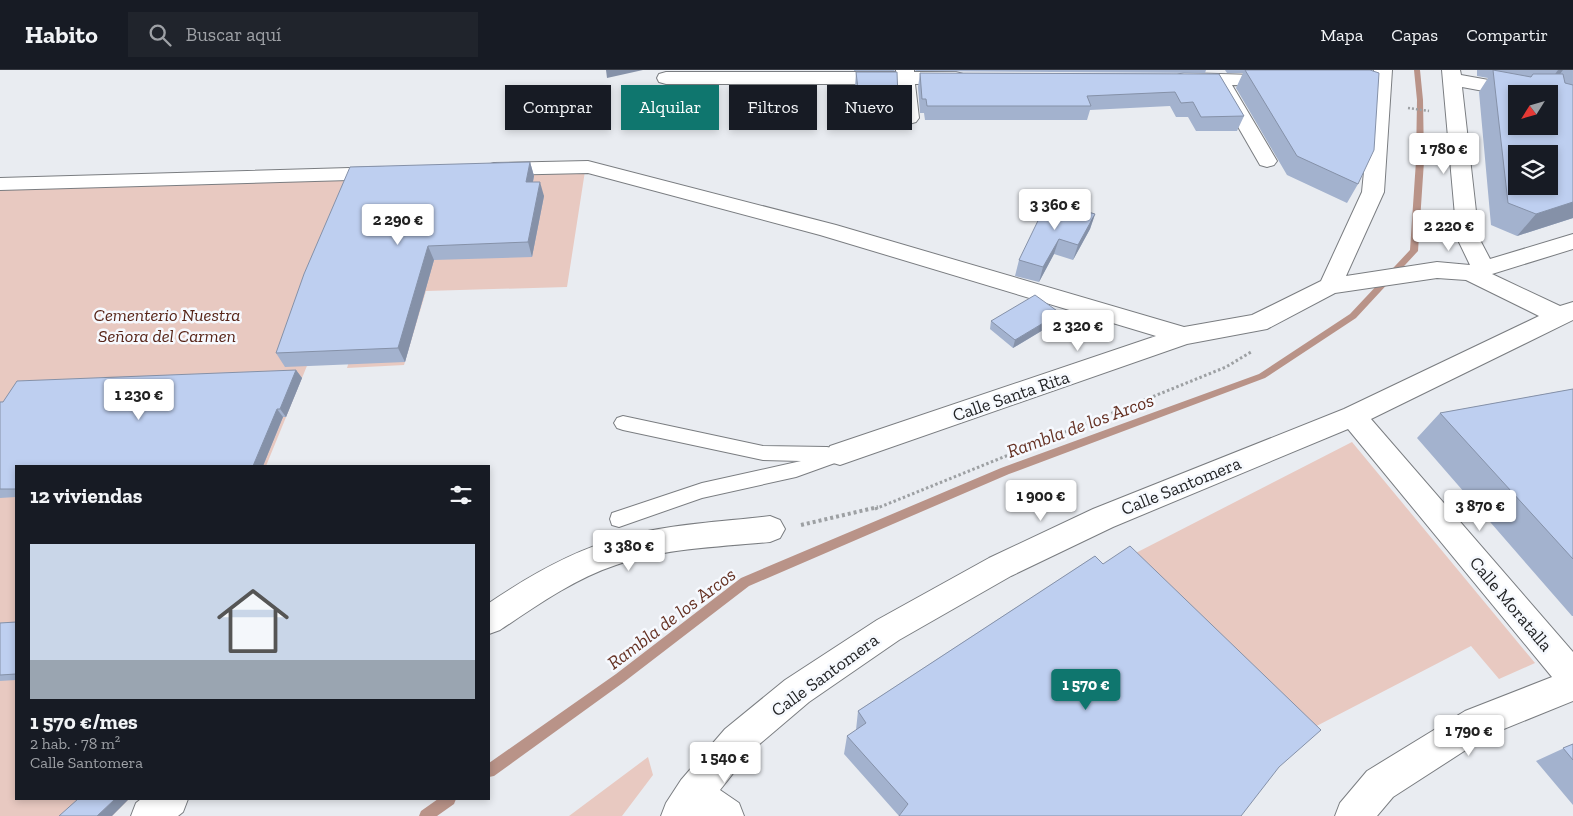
<!DOCTYPE html>
<html lang="es">
<head>
<meta charset="utf-8">
<style>
	:root { --surface:#171b24; --page:#20242c; --text:#f1f3f6; --muted:#9ea1a6; --line:#363941; --accent:#0f766e }
	body { margin:0; font-family:"Zilla Slab",serif; background:var(--page); color:var(--text); height:100vh; display:flex; flex-direction:column; font-size:19px; white-space:nowrap }
	* { box-sizing:border-box; margin:0 }
	p { font-size:16px; color:var(--muted) }
	.icon { flex:none; width:28px; height:28px; fill:none; stroke:currentColor; stroke-width:2; stroke-linecap:round; stroke-linejoin:round }
	.map { position:relative; flex:1; overflow:hidden }
	.details { position:absolute; left:15px; top:395px; width:475px; height:335px; display:flex; flex-direction:column; background:var(--surface); border-radius:0px; box-shadow:0 2px 8px #0003 }
	.details>* { flex:none }
	.hud { position:absolute; left:505px; top:15px; width:475px; height:45px; display:flex; gap:10px }
	.needle { width:32px; rotate:233deg }
	.tools { position:absolute; left:1508px; top:15px; display:grid; gap:10px }
	.tools a { display:grid; place-items:center; width:50px; height:50px; border-radius:0px; background:var(--surface); box-shadow:0 2px 8px #0003; font-size:25px }
	.price { position:absolute; translate:-50% -42px; padding:0 11px; border-radius:5px; background:#fff; color:#222; font-size:16px; line-height:32px; filter:drop-shadow(0 1px 2px #0008) }
	.price::after { content:''; position:absolute; left:50%; top:30px; width:15px; height:11px; margin-left:-8px; background:inherit; clip-path:polygon(0 0,100% 0,50% 100%) }
	.price.selected { background:var(--accent); color:#fff }
	ul { padding:0; list-style:none }
	li { display:grid; align-content:center; gap:10px; height:265px; padding:0 15px }
	li+li { border-top:1px solid var(--line) }
	li span { display:grid; place-items:center; height:155px; border-radius:0px; color:#555 }
	li>.icon { margin-inline-start:auto }
	span .icon { width:90px; height:90px; fill:#fffc; stroke-width:1 }
	li b { font-size:21px }
	h2 { display:flex; justify-content:space-between; align-items:center; height:60px; padding:0 15px; font-size:21px }
	.chip { padding:0 18px; border-radius:0px; background:var(--surface); box-shadow:0 2px 8px #0003; font-size:18px; line-height:45px }
	.chip.selected { background:var(--accent); color:#fff }
	header { display:flex; align-items:center; gap:30px; box-sizing:border-box; height:70px; padding:0 25px; background:var(--surface); border-bottom:1px solid var(--line) }
	header strong { font-size:24px }
	nav { display:flex; gap:28px; margin-inline-start:auto; font-size:18px }
	.search { width:350px; height:45px; background:var(--page); display:flex; align-items:center; gap:12px; box-sizing:border-box; padding:0 18px; border-radius:0px; color:var(--muted); font-size:19px }
	.map>svg:first-child { display:block }
	.green { fill:#e8c9c1 }
	.lines { fill:none; stroke-linecap:round; stroke-linejoin:round }
	.stream { fill:#b99388; fill-rule:evenodd }
	.service-casing { stroke:#7a7d81; stroke-width:2 }
	.minor-casing { stroke:#7a7d81; stroke-width:2 }
	.path-far2 { stroke:#9da0a3; stroke-width:2.5; stroke-dasharray:2 2; stroke-linecap:butt }
	.path-far1 { stroke:#9da0a3; stroke-width:3; stroke-dasharray:2.5 2.5; stroke-linecap:butt }
	.path { stroke:#9da0a3; stroke-width:4; stroke-dasharray:3 3; stroke-linecap:butt }
	.service { fill:#fff; fill-rule:evenodd }
	.minor { fill:#fff; fill-rule:evenodd }
	.wall { fill:#a3b2ce }
	.shaded-wall { fill:#8591a8 }
	.building { fill:#becff0; stroke:#8591a8; fill-rule:evenodd }
	.labels { text-anchor:middle; stroke-width:5; stroke-linejoin:round; paint-order:stroke }
	.park-label { font-size:18px; font-style:italic; fill:#562316; stroke:#f6f9fe }
	.street-label { font-size:18px; fill:#232426; stroke:#f6f9fe }
	.water-label { font-size:19px; font-style:italic; fill:#653123; stroke:#f6f9fe }
</style>
</head>
<body>
<header>
<strong>Habito</strong>
<div class="search"><svg class="icon" aria-label="search" viewBox="0 0 24 24"><circle cx="10" cy="10" r="6"/><path d="M15 15l6 6"/></svg>Buscar aquí</div>
<nav><a>Mapa</a><a>Capas</a><a>Compartir</a></nav>
</header>
<div class="map">
<svg width="1573" height="746" viewBox="0 0 1573 746">
	<rect width="100%" height="100%" fill="#e9ecf1"/>
	<path class="green" d="M585 101 567 217 426 221 404 295 347 298 351 285 311 286 266 396H16V729H129L112 746H0V119Z
		M1352 372 1535 593 1499 609 1471 576 1303 663 1124 489Z
		M648 687 653 705 622 746H569Z"/>
	<g class="lines">
		<path class="stream" d="M1414 0H1420L1423 30 1424 91 1418 181 1356 248 1265 308 1009 404 749 516 624 612 494 706 489 707V693L616 604 741 508 1001 398 1259 304 1350 244 1410 180 1416 91 1417 30Z
			M438 729H456L454 734 437 746H419L421 741Z"/>
		<defs>
			<path id="service" d="M623 346 763 376 827 377C834 379 839 377 846 379L849 384 846 389 796 407 702 428 619 457 612 455 610 449 612 443 702 413 801 391 763 390 623 360 617 358 614 353 617 348Z"/>
			<path id="minor" d="M896 0H914V2H956L963 4 965 8 963 12 956 14H915L919 48 916 52 909 54 902 52 899 48 897 14H666L659 12 657 8 659 4 666 2H896Z
				M1374 0H1392L1384 122 1346 206 1437 192 1470 195 1457 168 1442 0H1460L1461 5 1533 18 1540 20 1542 24H1516V27L1462 17 1479 168 1490 189 1573 164V179L1492 204 1560 236 1573 232V250L1371 349 1573 582V631L1489 665 1393 727 1377 746H1335L1340 733 1367 701 1465 641 1552 607 1348 359 1113 457 1011 506 899 570 809 632 749 683 720 720 739 733 744 746H661L666 733 681 710 725 659 785 610 877 550 989 488 1093 439 1344 339 1539 246 1466 210 1437 208 1335 223 1267 259 1187 274 840 395 830 392 826 384 830 376 1156 266 820 165 588 103 494 105 487 103 484 99 487 95 494 93 588 91 836 155 1184 257 1252 245 1321 211 1362 122Z
				M1184 3 1285 6 1287 10 1285 14 1278 16 1232 15 1277 91 1274 95 1267 97 1260 95 1214 15 1177 13 1175 9 1177 5Z
				M384 97 391 99 394 103 391 107 384 109 0 120V108Z
				M770 446 780 450 785 459 780 468 770 472C719 477 665 478 616 495 574 509 536 536 500 560L489 564V533C529 506 572 481 619 468 667 454 720 452 770 446Z
				M141 729H188L183 742 178 746H131L136 733Z"/>
		</defs>
		<use href="#service" class="service-casing"/>
		<use href="#minor" class="minor-casing"/>
		<path class="path-far2" d="M1408 38 1429 41"/>
		<path class="path-far1" d="M875 439 1226 297 1251 282"/>
		<path class="path" d="M801 455 878 437"/>
		<use href="#service" class="service"/>
		<use href="#minor" class="minor"/>
	</g>
	<path class="wall" d="M854 0H895L894 1H854Z
		M915 0H1206L1205 3 916 1Z
		M1225 0H1370L1358 114 1347 133 1287 105 1236 18 1243 3H1227Z
		M1477 0H1573V148L1517 166 1491 155 1479 22 1488 8 1477 6Z
		M856 2 898 28 897 42H880L879 33 857 34 855 17Z
		M920 3 1219 4 1244 46 1237 61H1196L1188 47H1176L1170 36 1090 40 1087 50H925L924 43H920L918 17Z
		M530 92 534 106 533 112 544 126 532 187 434 190 405 292 285 297 276 283Z
		M1095 144 1090 159 1073 190 1054 184 1039 212 1015 206 1019 190Z
		M1060 243 1058 251 1013 278 990 259 991 251Z
		M296 300 302 308 286 347H283L263 396H16V427L0 428V332Z
		M1573 319V546H1572L1417 368 1440 343Z
		M1095 486 899 746 844 684 847 666 856 660 858 641Z
		M16 552V610L0 611V553Z
		M1573 674V735L1536 691Z"/>
	<path class="shaded-wall" d="M606 0H643L607 8Z
		M1558 0H1563L1549 19 1543 21Z
		M530 92 534 106 530 126 526 112Z
		M540 112 544 126 532 187 528 172Z
		M1573 132V148L1517 166 1536 144Z
		M1095 144 1090 159 1073 190 1078 175Z
		M1059 169 1054 184 1039 212 1043 197Z
		M428 176 434 190 405 292 398 278Z
		M1060 243 1058 251 1013 278 1015 270Z
		M296 300 302 308 286 347 280 339Z
		M277 339 283 347 263 396H253Z
		M115 729H129L112 746H97Z"/>
	<path class="building" d="M1245 0H1370L1379 3 1374 80 1358 114 1297 86Z
		M1493 0 1531 7 1533 4H1563L1565 13 1573 15V132L1536 144 1508 133ZM1516 24H1549V56H1516ZM1516 84H1549V116H1516Z
		M856 2H897L898 28 882 27 881 19H858Z
		M920 3 1219 4 1244 46 1201 47 1193 32 1181 33 1175 22 1087 26 1091 36H927L926 29H922Z
		M530 92 526 112H540L528 172 428 176 398 278 276 283 304 204 350 97Z
		M1048 130 1095 144 1078 175 1059 169 1043 197 1019 190Z
		M1035 225 1060 243 1015 270 991 251Z
		M296 300 280 339H277L253 396H16V419H0V332H3L17 311Z
		M1573 319V489L1440 343Z
		M1130 476 1321 660 1279 697 1241 746H899L908 734 847 666 866 653 858 641 1095 486 1103 494Z
		M16 552V604L0 605V553Z
		M1573 674V690L1563 678Z
		M78 729H115L97 746H59Z"/>
	<g class="labels">
		<g class="park-label">
			<text x="167" y="251">Cementerio Nuestra<tspan x="167" dy="21">Señora del Carmen</tspan></text>
		</g>
		<g class="street-label">
			<text transform="translate(1011 326) rotate(-19)" y="6">Calle Santa Rita</text>
			<text transform="translate(1181 416) rotate(-22)" y="6">Calle Santomera</text>
			<text transform="translate(1511 534) rotate(50)" y="6">Calle Moratalla</text>
			<text transform="translate(825 605) rotate(-36)" y="6">Calle Santomera</text>
		</g>
		<g class="water-label">
			<text transform="translate(1080 355) rotate(-20)" y="7">Rambla de los Arcos</text>
			<text transform="translate(671 548) rotate(-37)" y="7">Rambla de los Arcos</text>
		</g>
	</g>
</svg>
<div class="tools">
<a><svg class="needle" viewBox="-14 -14 28 28"><path d="M0-13l5 13h-10z" fill="#e53935"/><path d="M0 13l5-13h-10z" fill="#9ea1a6"/></svg></a>
<a><svg class="icon" aria-label="layers" viewBox="0 0 24 24"><path d="M12 4l9 5-9 5-9-5zM3 14l9 5 9-5"/></svg></a>
</div>
<b class="price" style="left:1444px;top:105px">1 780 €</b>
<b class="price" style="left:1055px;top:161px">3 360 €</b>
<b class="price" style="left:398px;top:176px">2 290 €</b>
<b class="price" style="left:1449px;top:182px">2 220 €</b>
<b class="price" style="left:1078px;top:282px">2 320 €</b>
<b class="price" style="left:139px;top:351px">1 230 €</b>
<b class="price" style="left:1041px;top:452px">1 900 €</b>
<b class="price" style="left:1480px;top:462px">3 870 €</b>
<b class="price" style="left:629px;top:502px">3 380 €</b>
<b class="price selected" style="left:1086px;top:641px">1 570 €</b>
<b class="price" style="left:1469px;top:687px">1 790 €</b>
<b class="price" style="left:725px;top:714px">1 540 €</b>
<div class="hud">
<a class="chip">Comprar</a>
<a class="chip selected">Alquilar</a>
<a class="chip">Filtros</a>
<a class="chip">Nuevo</a>
</div>
<section class="details">
<h2>12 viviendas<svg class="icon" aria-label="filters" viewBox="0 0 24 24"><path d="M4 7h16M4 17h16"/><circle cx="9" cy="7" r="2"/><circle cx="15" cy="17" r="2"/></svg></h2>
<ul>
<li><span style="background:linear-gradient(#c9d6e8 75%,#9aa5b1 0)"><svg class="icon" aria-label="home" viewBox="0 0 24 24"><path d="M3 11l9-7 9 7M6 9v11h12V9"/></svg></span><div><b>1 570 €/mes</b><p>2 hab. · 78 m²</p><p>Calle Santomera</p></div></li>
</ul>
</section>
</div>
</body>
</html>
